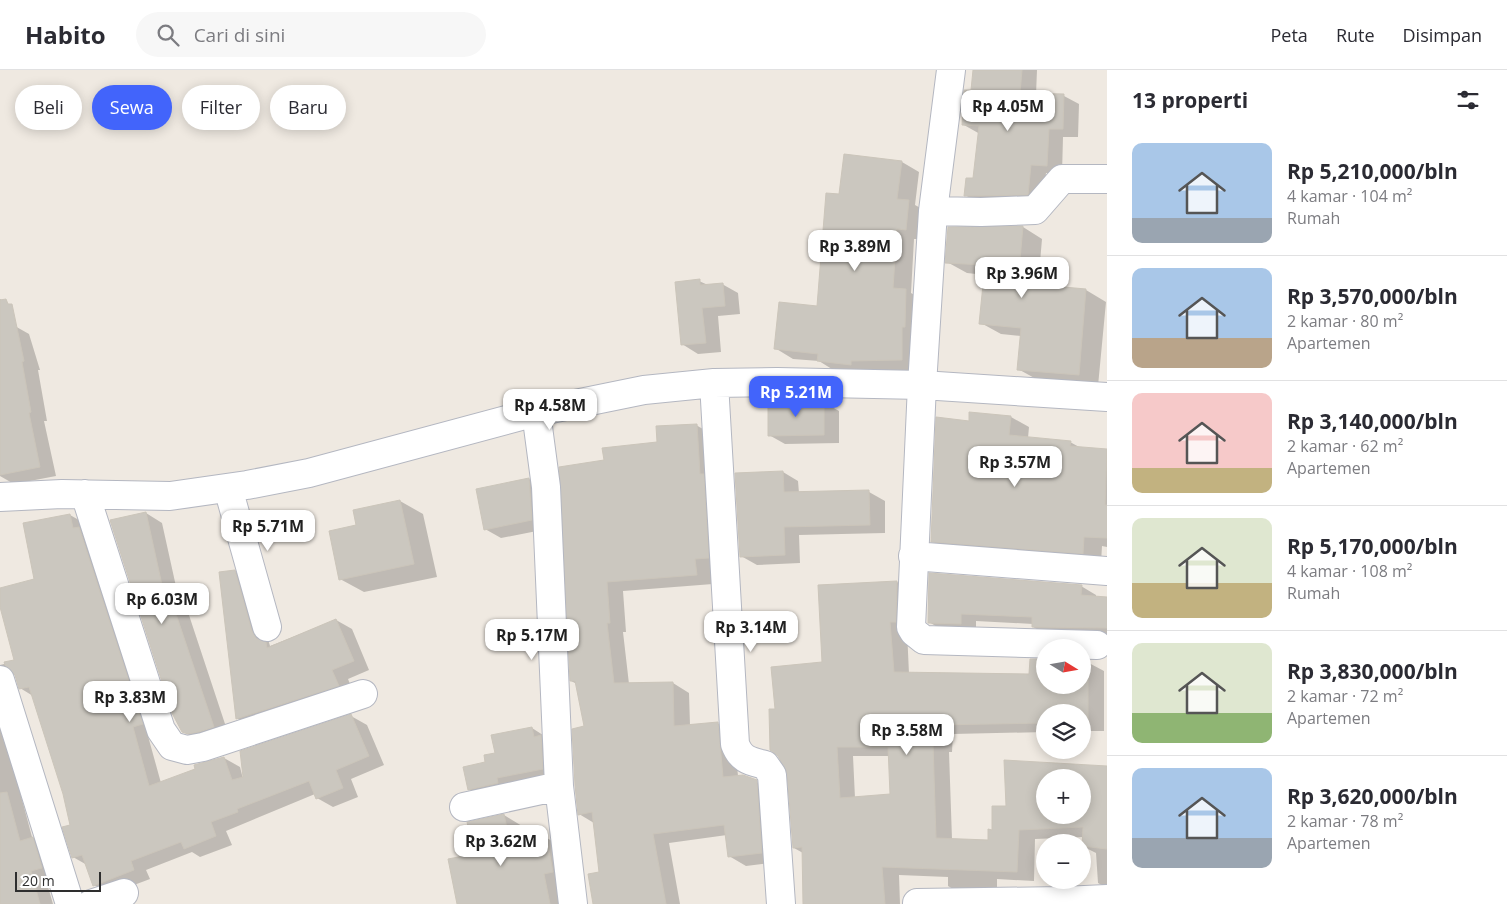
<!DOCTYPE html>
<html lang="id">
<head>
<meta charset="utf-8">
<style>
	:root { --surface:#fff; --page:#f7f7f7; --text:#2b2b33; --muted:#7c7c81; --line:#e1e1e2; --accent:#4264fb }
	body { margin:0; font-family:"Open Sans",sans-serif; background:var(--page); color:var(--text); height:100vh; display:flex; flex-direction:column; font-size:19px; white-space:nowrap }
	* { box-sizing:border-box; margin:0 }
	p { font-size:16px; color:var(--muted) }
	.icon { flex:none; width:28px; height:28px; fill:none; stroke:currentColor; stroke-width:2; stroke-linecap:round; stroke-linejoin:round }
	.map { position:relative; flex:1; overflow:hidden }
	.drawer { display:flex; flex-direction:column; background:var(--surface); width:400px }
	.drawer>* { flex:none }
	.top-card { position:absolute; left:15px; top:15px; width:475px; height:45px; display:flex; gap:10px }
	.needle { width:32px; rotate:101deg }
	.controls { position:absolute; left:1036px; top:569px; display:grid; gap:10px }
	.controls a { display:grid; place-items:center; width:55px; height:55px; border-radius:50%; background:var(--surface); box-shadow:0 2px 12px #0003; font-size:25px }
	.scale { position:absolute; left:15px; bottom:12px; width:86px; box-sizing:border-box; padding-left:5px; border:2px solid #2e2e2e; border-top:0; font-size:14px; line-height:18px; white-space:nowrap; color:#2e2e2e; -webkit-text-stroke:4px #fff; paint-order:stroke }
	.price { position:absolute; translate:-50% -42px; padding:0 11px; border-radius:10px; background:#fff; color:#222; font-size:16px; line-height:32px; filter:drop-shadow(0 1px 2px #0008) }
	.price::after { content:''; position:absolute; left:50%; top:30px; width:15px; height:11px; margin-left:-8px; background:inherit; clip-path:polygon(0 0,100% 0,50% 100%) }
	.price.on { background:var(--accent); color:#fff }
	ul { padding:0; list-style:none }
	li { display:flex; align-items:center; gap:15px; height:125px; padding:0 25px }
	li+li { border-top:1px solid var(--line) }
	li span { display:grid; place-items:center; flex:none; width:140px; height:100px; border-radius:10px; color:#555 }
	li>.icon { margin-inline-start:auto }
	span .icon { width:60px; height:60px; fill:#fffc; stroke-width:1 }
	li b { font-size:21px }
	h2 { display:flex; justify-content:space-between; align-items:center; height:60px; padding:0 25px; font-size:21px }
	.tag { padding:0 18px; border-radius:22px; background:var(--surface); box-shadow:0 2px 12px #0003; font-size:18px; line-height:45px }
	.tag.on { background:var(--accent); color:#fff }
	header { display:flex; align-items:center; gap:30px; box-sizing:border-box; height:70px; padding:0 25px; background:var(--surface); border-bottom:1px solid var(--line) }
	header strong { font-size:24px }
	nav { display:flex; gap:28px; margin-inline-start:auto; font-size:18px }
	.search { width:350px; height:45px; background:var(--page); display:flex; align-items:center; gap:12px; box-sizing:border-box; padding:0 18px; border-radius:28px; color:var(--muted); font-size:19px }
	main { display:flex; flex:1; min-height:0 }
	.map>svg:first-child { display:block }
	.shadow { fill:#0003; fill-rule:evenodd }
	.building { fill:#cbc7bf; stroke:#cbc5ba; fill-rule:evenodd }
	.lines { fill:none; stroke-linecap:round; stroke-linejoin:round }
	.minor-casing { stroke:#b4b7c1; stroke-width:30 }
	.minor { stroke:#fff; stroke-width:28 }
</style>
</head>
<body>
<header>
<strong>Habito</strong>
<div class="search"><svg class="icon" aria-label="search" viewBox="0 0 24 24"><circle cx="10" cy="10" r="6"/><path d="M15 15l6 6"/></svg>Cari di sini</div>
<nav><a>Peta</a><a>Rute</a><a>Disimpan</a></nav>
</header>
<main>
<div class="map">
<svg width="1107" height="834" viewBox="0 0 1107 834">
	<rect width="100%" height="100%" fill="#efe9e1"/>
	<path class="shadow" d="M974 0H1037L1036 25 1064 26 1079 34 1078 67H1063L1062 104 1046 103 1043 133 980 134 965 125 974 110 980 64 964 55 972 22Z
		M902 92 919 102 915 135 926 141 923 169H914L911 223 923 230 919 300 835 301 819 291 793 289 775 278 818 237 840 125Z
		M1023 157 1042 169 1038 216 1086 220 1106 232 1098 316 1038 310 1018 299 1021 266 1001 264 981 253 985 205 967 203 947 192Z
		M699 211 708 215 722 214 738 223 740 244 718 246 721 282 698 284 682 274Z
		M0 229 7 233 13 255 29 264 40 300H38L47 351H44L56 406 14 414 0 406Z
		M823 332 839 341V373L785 374 769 365Z
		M971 343 1011 347 1029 357 1028 368 1070 372 1081 378 1107 380V477L1102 476 1101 493 949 481 932 471 970 353Z
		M696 355 713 365V514L623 521 626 562H623L629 614 673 613 689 623 690 655 717 653 734 662 738 706 756 712 773 721 778 792 746 796 729 786 727 765 669 773 680 834H595L600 803 594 753 579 744 585 657 577 614 571 611 605 391 658 373Z
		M783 402 798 411 799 423 869 422 885 431V463L799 465 800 493 757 495 741 486Z
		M529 409 545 418 547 459 501 468 485 459Z
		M400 431 423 444 437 507 364 522 340 509 358 456 354 441Z
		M146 443 162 453 179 530 185 533 229 666 199 671 183 661Z
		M70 445 86 454 158 663 148 666 161 713 224 688 240 697 243 709 351 646 367 655 384 695 351 709 358 727 333 737 317 728 315 724 226 761 232 775 200 787 192 782 146 800 150 809 110 824 94 815 87 795 73 787 72 756 64 724 33 626 20 618 14 603 4 609 0 637V595L16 591 0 532V519L36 510Z
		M235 502 251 511 270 576 336 550 352 559 369 600 348 609 354 624 253 658 238 649 221 503Z
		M930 504 1081 516 1096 525V528L1107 529V565H1048L1033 557V554L976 551V562L944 561 929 552Z
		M897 512 914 522 907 560 909 604 1030 605 1045 590V615H1082L1087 592 1104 601V661H1082V642H1045V662L953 664 952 682H949L952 769 989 771 1008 738 1005 692 1107 697V818L1098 813 1096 783 1082 776 1083 767 1035 769 1034 811 997 809V825L965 826 948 816V807L899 805 900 834H805L803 783 794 778 789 704 776 640 823 593 819 517ZM853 686H890L891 725 855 728ZM1045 708H1082V745H1045Z
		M0 657 9 686 11 688 32 767 48 777 57 806 46 810 53 834H0Z
		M532 658 546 667 557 707 483 728 469 719 487 693Z
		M504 745 522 756 525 771 545 767 564 778 566 834H499L475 785Z"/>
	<path class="building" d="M973 0H1022L1020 23 1064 24 1063 59H1049L1047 96 1031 95 1028 125 964 126 966 108H973L979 56 962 55 964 20H971Z
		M844 84 902 91 897 129 909 130 906 160 897 159 893 218 906 219 905 257H902V290L851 291V295L817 291 818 284 774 279 779 232 817 236 826 123 839 124Z
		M1023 156 1018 213 1086 219 1079 305 1017 300 1021 258 979 254 985 195 945 193 948 157Z
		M700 209V215L723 213 725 236 702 238 706 273 681 275 675 212Z
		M6 229 8 234H12L24 291 22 292 31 342 29 343 40 397 0 405V230Z
		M824 331V365L768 366V332Z
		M969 342 1011 346 1009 365 1071 371 1070 376 1107 379 1105 435H1107V468L1084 467 1083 484 931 472 936 347 969 351Z
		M697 354 700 404H704L709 488 695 489 697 505 607 512 610 553H607L614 613 673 612 674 656 718 652 723 707 743 705 757 710 762 783 728 787 724 755 653 764 666 834H593L588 804 599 802 592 742 578 745 575 715 572 659 584 656 575 611H570L559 397 604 390 602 378 657 372 656 356Z
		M783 401 784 422 869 420 870 455 784 457 785 485 740 487 735 403Z
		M529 408 532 450 484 460 476 419Z
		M400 430 414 494 339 510 329 461 356 455 353 440Z
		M146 442 164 524 169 523 214 657 199 662 188 664 182 662 172 643 110 450Z
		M70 444 73 458 79 457 143 654 133 657 149 716 195 699 194 695 224 687 232 710 243 707 240 681 351 644 369 686 336 700 343 718 316 729 309 711 237 739 238 742 211 752 216 766 184 779 181 772 131 791 134 800 93 816 82 785 72 788 62 757 70 755 63 724 29 617 19 619 15 605 5 595 4 592 14 590 0 537V518L34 509 23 453Z
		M235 500 252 561 256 568 266 572 267 578 336 549 354 591 332 600 339 616 236 649 219 502Z
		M929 503 1082 515 1081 525 1107 527V558L1032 557V547L961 544V554L928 553Z
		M897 511 896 552H890L894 602 1029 604 1030 589H1045V615H1082V590H1088V652H1082V642H1045V653L936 655V673H933L936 768 988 770V759L992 760V736H1006L1004 690 1107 696V779L1082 776 1083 757 1019 760 1017 802 882 797 885 834H803L802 777 793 778 787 703 778 686 770 680 769 639H775L771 597 822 592 818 515ZM837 677H888L890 724 840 728ZM1045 708H1082V745H1045Z
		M532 657 534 667 541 665 543 699 497 708 498 713 468 720 463 697 485 692 484 685 495 683 491 665Z
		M7 722 20 771 33 767 42 798 31 801 40 834H0V723Z
		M504 744 510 773 546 765 553 802 544 804 550 834H457L448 789 474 784 467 752Z"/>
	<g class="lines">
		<defs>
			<path id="minor" d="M951 0 933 141 922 315 911 557 914 562 924 570 1097 575
				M933 141 981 142 1035 140 1062 109H1107
				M714 313 735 674C741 690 750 691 765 695L772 705 781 834
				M536 342 546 417 559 716 573 834
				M228 418 267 557
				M85 424 161 660 172 676 187 680 203 677 363 624
				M0 427 62 424 170 426 247 415 309 403 536 342 644 320 714 313 777 312 922 315 1107 327
				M913 486 1107 501
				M0 610 70 834
				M464 737 559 716
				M917 833 1062 831 1107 829
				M91 834 124 823"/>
		</defs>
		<use href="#minor" class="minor-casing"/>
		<use href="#minor" class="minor"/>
	</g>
</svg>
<div class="controls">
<a><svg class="needle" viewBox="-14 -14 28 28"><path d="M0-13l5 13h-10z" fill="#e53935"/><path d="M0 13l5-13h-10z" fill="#7c7c81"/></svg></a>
<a><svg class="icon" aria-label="layers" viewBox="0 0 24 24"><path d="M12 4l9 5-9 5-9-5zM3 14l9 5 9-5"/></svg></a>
<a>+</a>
<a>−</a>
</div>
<div class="scale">20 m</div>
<b class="price" style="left:1008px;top:62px">Rp 4.05M</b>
<b class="price" style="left:855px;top:202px">Rp 3.89M</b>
<b class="price" style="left:1022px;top:229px">Rp 3.96M</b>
<b class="price on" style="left:796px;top:348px">Rp 5.21M</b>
<b class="price" style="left:550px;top:361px">Rp 4.58M</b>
<b class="price" style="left:1015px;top:418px">Rp 3.57M</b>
<b class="price" style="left:268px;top:482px">Rp 5.71M</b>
<b class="price" style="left:162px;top:555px">Rp 6.03M</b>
<b class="price" style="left:751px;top:583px">Rp 3.14M</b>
<b class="price" style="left:532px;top:591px">Rp 5.17M</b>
<b class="price" style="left:130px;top:653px">Rp 3.83M</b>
<b class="price" style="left:907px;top:686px">Rp 3.58M</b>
<b class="price" style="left:501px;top:797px">Rp 3.62M</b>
<div class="top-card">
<a class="tag">Beli</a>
<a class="tag on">Sewa</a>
<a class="tag">Filter</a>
<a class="tag">Baru</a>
</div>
</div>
<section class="drawer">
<h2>13 properti<svg class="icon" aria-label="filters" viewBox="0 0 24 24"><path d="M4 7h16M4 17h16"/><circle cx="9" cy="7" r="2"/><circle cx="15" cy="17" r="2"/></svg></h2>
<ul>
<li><span style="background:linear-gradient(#a9c7e8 75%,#9aa5b1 0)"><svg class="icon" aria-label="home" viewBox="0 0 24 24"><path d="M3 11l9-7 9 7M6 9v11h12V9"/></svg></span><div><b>Rp 5,210,000/bln</b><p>4 kamar · 104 m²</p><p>Rumah</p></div></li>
<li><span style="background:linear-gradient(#a9c7e8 70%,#b9a48a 0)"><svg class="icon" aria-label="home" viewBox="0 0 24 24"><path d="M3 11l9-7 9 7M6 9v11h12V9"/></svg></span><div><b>Rp 3,570,000/bln</b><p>2 kamar · 80 m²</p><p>Apartemen</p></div></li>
<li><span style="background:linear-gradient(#f6c9c9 75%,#c2b280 0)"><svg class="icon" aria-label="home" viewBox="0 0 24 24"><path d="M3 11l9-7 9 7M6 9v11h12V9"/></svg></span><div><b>Rp 3,140,000/bln</b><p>2 kamar · 62 m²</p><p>Apartemen</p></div></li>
<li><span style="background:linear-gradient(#dfe7d0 65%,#c2b280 0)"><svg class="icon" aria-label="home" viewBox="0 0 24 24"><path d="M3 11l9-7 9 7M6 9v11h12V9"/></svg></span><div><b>Rp 5,170,000/bln</b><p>4 kamar · 108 m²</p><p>Rumah</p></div></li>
<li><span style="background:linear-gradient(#dfe7d0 70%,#8fb573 0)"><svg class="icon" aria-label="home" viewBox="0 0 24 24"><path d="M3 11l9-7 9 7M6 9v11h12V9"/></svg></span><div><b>Rp 3,830,000/bln</b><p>2 kamar · 72 m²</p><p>Apartemen</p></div></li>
<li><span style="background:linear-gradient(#a9c7e8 70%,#9aa5b1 0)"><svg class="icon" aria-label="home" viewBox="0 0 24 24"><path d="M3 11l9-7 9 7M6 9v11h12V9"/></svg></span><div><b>Rp 3,620,000/bln</b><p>2 kamar · 78 m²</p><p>Apartemen</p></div></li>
</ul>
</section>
</main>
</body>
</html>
